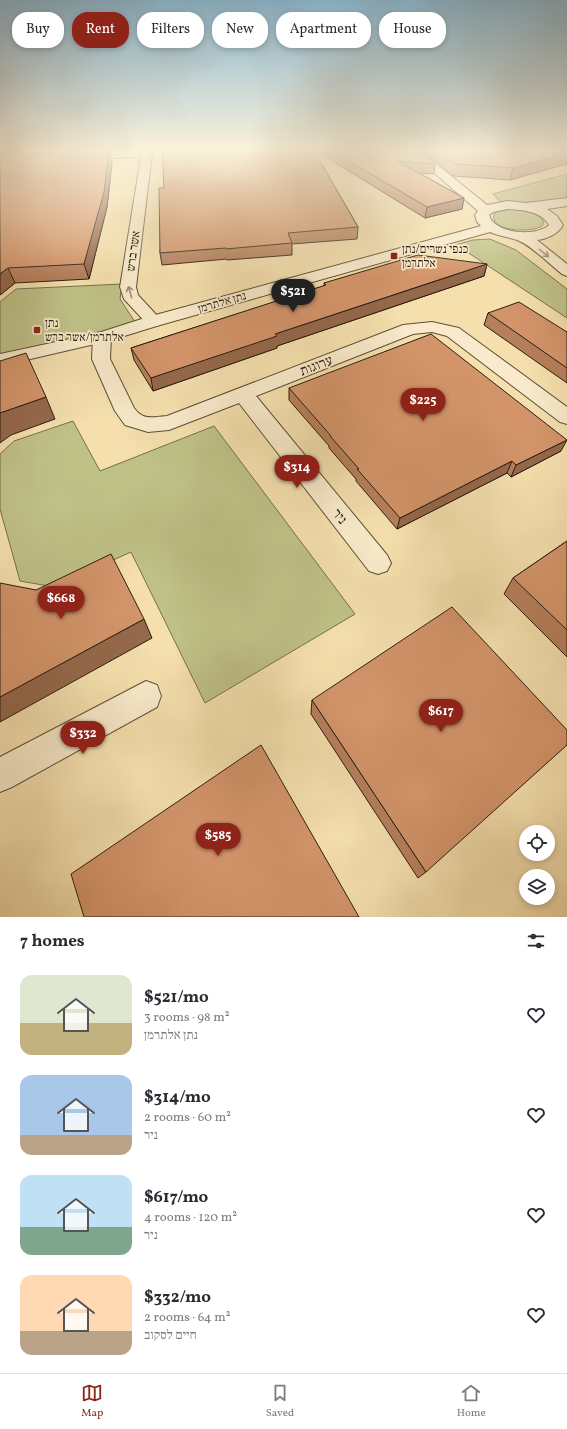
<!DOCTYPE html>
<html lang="en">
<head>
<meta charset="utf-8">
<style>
	:root { --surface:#fff; --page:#f7f7f7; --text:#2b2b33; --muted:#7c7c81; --line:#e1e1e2; --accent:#8f2418 }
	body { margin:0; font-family:Vollkorn,"Frank Ruhl Libre",serif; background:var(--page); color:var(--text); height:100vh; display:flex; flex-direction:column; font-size:15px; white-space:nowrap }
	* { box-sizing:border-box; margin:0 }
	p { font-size:13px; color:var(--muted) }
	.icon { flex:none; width:22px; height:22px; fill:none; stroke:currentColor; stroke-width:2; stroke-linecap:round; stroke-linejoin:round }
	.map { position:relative; height:917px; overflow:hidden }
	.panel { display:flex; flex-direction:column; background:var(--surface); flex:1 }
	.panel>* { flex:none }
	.banner { position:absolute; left:12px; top:12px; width:543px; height:36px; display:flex; gap:8px }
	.controls { position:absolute; left:519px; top:825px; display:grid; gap:8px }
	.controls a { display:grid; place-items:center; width:36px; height:36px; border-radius:50%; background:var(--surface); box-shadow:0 2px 6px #0003; font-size:20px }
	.price { position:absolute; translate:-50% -34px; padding:0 9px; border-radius:14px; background:var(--accent); color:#fff; font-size:13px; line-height:26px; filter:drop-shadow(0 1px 2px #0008) }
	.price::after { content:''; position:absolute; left:50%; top:24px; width:12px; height:9px; margin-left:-6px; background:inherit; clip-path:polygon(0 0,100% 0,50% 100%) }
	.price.current { background:#222; color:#fff }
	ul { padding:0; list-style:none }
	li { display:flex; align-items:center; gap:12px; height:100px; padding:0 20px }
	li span { display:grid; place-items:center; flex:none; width:112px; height:80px; border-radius:12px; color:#555 }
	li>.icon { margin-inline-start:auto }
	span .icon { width:48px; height:48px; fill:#fffc; stroke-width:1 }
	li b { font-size:17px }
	h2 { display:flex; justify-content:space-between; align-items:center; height:48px; padding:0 20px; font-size:17px }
	.chip { padding:0 14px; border-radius:16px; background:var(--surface); box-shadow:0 2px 6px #0003; font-size:14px; line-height:36px }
	.chip.current { background:var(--accent); color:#fff }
	.menu { display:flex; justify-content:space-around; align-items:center; height:56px; border-top:1px solid var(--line); background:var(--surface); font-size:11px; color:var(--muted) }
	.menu a { display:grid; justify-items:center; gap:2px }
	.menu .current { color:var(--accent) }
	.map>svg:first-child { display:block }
	.green { fill:#bfc187; stroke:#75704c }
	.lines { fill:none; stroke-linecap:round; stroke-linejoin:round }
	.minor-casing { stroke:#5d4e39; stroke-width:2 }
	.tertiary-casing { stroke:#5d4e39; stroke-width:2 }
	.minor { fill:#f8eaca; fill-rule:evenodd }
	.tertiary { fill:#f8eaca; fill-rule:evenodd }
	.wall { fill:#b57f5b; stroke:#2b1e12 }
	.shaded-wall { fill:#94684a; stroke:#2b1e12 }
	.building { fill:#d3946a; stroke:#2b1e12 }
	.oneway { stroke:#9c8e77 }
	.poi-dot { fill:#8f2418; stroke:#f8eaca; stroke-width:1.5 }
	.labels { text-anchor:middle; stroke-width:3.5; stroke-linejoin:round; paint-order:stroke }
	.far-poi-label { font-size:12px; fill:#2b1e12; stroke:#f8eaca; text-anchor:start }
	.far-street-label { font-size:12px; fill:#2b1e12; stroke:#f8eaca }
	.street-label { font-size:14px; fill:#2b1e12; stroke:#f8eaca }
</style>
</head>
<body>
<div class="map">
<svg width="567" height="917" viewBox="0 0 567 917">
	<rect width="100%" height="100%" fill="#f4dfad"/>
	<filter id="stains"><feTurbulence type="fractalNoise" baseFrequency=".005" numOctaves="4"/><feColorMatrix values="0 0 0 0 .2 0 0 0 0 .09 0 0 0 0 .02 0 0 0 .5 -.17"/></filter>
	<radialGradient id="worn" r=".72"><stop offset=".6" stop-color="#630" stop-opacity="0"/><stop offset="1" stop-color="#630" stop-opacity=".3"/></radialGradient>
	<path class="green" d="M567 174V198C547 203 523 207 503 202 499 201 495 197 493 194Z
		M512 209C522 210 540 211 544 223L542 226C532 233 489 232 494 214L498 211Z
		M490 239 516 250 567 289V318L464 250 451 246 473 240Z
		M122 284 120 299 137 325 0 356V302L16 289Z
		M73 421 100 471 214 426 355 614 205 703 131 552 54 587 20 581 0 509V454L14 441Z"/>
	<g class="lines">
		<defs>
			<path id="minor" d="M142 149H152V153L136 287 138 295 162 321 160 325 154 326 148 325 124 299 120 287 141 157 81 159 76 156 81 153Z
				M432 322 459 328 567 407V424L560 422 447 336 432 332 413 334 256 396 387 555 391 563 387 571 378 574 369 571 239 403 169 430 148 432 125 425 115 411 92 359 93 337 96 333 102 332 108 333 111 337 110 359 134 408C144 421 152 417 167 416L403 325Z
				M146 681 157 685 161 696 157 707 12 787 0 792V757Z"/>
			<path id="tertiary" d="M407 149H418L487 205 508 201 526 203 567 198V206L547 209 557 216 563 225C558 234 547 239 537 240L567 264V276L562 274C549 264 531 245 517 240 508 237 499 236 490 232L160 325 108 341 0 366V354L98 333 148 317 481 226 477 222 475 215 478 211ZM508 209C523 210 541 211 549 225 537 237 494 234 489 215L493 212Z"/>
		</defs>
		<use href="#minor" class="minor-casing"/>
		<use href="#tertiary" class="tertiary-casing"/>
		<use href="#minor" class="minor"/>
		<use href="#tertiary" class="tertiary"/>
	</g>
	<path class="wall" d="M0 149H43L42 153 112 162 107 207 89 279 15 283 0 295Z
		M167 149H384L386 151 435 164 434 174 419 173 464 198 462 209 425 218 313 149 358 227 357 239 292 244V255L227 260V259L162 265 160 253Z
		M424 149H567L510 180 453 176 423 151Z
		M487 264 484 276 277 346V348L153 391 134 360 131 348 324 286V283Z
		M488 313 567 332V383L484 325Z
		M289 388 561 451 511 477 507 473 397 529 356 481V479L329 448V446L289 400Z
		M567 541V657L504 594 513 578Z
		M312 700 426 872 418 878 311 714Z"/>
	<path class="shaded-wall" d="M40 149H43L41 154Z
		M109 149 112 162 107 207 89 279 84 264Z
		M567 153V164L510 180 513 168Z
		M464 198 462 209 425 218 427 207Z
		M487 264 484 276 277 346V348L153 391 151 378 275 334Z
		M8 268 15 283 0 295V274Z
		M46 397 55 419 11 435 0 443V413Z
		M567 440 561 451 511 477 516 465Z
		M512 461 507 473 397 529 400 518Z
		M144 619 152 638 0 722V697Z"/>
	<path class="building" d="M109 149 104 192 84 264 8 268 0 274V152L34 150 33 153Z
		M162 149H313L358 227 288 233 292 243 226 249V248L160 253 159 188H164Z
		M328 149H384L386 151 397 149H417L435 164 397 161 464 198 427 207Z
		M436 149H567V153L513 168 456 164Z
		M418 255 487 264 275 334 277 336 151 378 131 348 326 285 324 283Z
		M519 302 567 332V368L488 313Z
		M431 334 567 440 516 465 512 461 400 518 357 469H359L330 436H331L289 388Z
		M26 353 46 397 0 413V361Z
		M567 541V630L513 578Z
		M111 554 144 619 0 697V583L36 590Z
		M452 607 567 730V745L426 872 312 700Z
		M261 745 359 917H84L71 874Z"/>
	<defs><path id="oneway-shaft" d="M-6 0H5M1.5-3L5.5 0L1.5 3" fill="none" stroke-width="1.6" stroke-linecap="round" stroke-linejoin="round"/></defs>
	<g class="oneway">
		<use href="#oneway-shaft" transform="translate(544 253) rotate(38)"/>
		<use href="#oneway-shaft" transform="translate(130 292) rotate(-106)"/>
	</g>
	<linearGradient id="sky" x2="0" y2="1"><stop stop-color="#89b7d1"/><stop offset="0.54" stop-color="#faf1da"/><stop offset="1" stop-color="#faf1da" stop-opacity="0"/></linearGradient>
	<rect width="567" height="277" fill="url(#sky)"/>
	<g class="poi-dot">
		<rect x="390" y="252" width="8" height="8" rx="2"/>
		<rect x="33" y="326" width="8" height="8" rx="2"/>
	</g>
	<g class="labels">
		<g class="far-poi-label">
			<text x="402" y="253">כנפי נשרים/נתן<tspan x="402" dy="14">אלתרמן</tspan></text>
			<text x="45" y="327">נתן<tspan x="45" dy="14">אלתרמן/אשר ברש</tspan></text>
		</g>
		<g class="far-street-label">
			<text transform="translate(133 251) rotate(-82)" y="4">אשר ברש</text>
			<text transform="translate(222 302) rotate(-16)" y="4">נתן אלתרמן</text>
		</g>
		<g class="street-label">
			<text transform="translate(316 365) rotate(-21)" y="5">ערוגות</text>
			<text transform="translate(340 516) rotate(52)" y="5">ניר</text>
		</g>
	</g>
	<rect width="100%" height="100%" filter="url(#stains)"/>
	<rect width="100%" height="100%" fill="url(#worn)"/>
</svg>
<div class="controls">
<a><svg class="icon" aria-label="locate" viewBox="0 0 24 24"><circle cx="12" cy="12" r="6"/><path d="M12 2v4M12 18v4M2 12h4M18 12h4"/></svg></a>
<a><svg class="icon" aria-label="layers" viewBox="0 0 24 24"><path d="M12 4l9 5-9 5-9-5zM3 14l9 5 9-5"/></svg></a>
</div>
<b class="price current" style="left:293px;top:313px">$521</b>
<b class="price" style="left:423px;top:422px">$225</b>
<b class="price" style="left:297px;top:489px">$314</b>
<b class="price" style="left:61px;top:620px">$668</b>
<b class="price" style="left:441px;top:733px">$617</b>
<b class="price" style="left:83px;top:755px">$332</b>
<b class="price" style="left:218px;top:857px">$585</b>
<div class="banner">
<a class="chip">Buy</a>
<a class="chip current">Rent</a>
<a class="chip">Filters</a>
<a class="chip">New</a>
<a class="chip">Apartment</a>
<a class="chip">House</a>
</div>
</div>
<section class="panel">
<h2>7 homes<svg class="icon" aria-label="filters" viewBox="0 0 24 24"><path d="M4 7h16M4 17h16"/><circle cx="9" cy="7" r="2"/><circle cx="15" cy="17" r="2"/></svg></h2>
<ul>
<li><span style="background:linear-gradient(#dfe7d0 60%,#c2b280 0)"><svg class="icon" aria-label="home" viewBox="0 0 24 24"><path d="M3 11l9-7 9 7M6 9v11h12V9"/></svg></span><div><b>$521/mo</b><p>3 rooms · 98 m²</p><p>נתן אלתרמן</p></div><svg class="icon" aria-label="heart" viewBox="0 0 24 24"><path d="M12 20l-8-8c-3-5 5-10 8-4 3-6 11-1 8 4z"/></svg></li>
<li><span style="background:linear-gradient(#a9c7e8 75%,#b9a48a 0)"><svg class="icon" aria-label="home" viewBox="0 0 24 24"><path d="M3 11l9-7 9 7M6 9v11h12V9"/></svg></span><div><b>$314/mo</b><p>2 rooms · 60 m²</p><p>ניר</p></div><svg class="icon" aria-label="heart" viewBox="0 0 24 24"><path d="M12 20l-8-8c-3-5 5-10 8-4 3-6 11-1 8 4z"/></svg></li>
<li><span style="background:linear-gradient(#bfe0f5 65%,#7fa58c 0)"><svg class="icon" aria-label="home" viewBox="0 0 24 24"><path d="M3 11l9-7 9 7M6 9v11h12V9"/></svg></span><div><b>$617/mo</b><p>4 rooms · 120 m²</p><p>ניר</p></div><svg class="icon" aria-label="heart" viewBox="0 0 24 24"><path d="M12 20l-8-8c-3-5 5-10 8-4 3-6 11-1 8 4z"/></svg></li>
<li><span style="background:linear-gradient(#ffd9b3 70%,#b9a48a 0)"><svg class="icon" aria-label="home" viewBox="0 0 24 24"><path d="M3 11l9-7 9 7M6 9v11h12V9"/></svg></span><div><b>$332/mo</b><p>2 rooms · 64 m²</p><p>חיים לסקוב</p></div><svg class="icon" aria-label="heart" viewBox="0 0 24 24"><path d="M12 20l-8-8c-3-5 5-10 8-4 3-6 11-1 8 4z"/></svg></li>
</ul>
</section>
<nav class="menu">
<a class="current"><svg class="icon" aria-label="map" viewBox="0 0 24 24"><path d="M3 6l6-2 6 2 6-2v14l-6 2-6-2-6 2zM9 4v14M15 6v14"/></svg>Map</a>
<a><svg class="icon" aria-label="saved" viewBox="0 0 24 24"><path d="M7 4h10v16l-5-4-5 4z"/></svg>Saved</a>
<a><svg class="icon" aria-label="home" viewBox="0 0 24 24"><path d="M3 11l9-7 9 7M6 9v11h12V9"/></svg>Home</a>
</nav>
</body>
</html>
